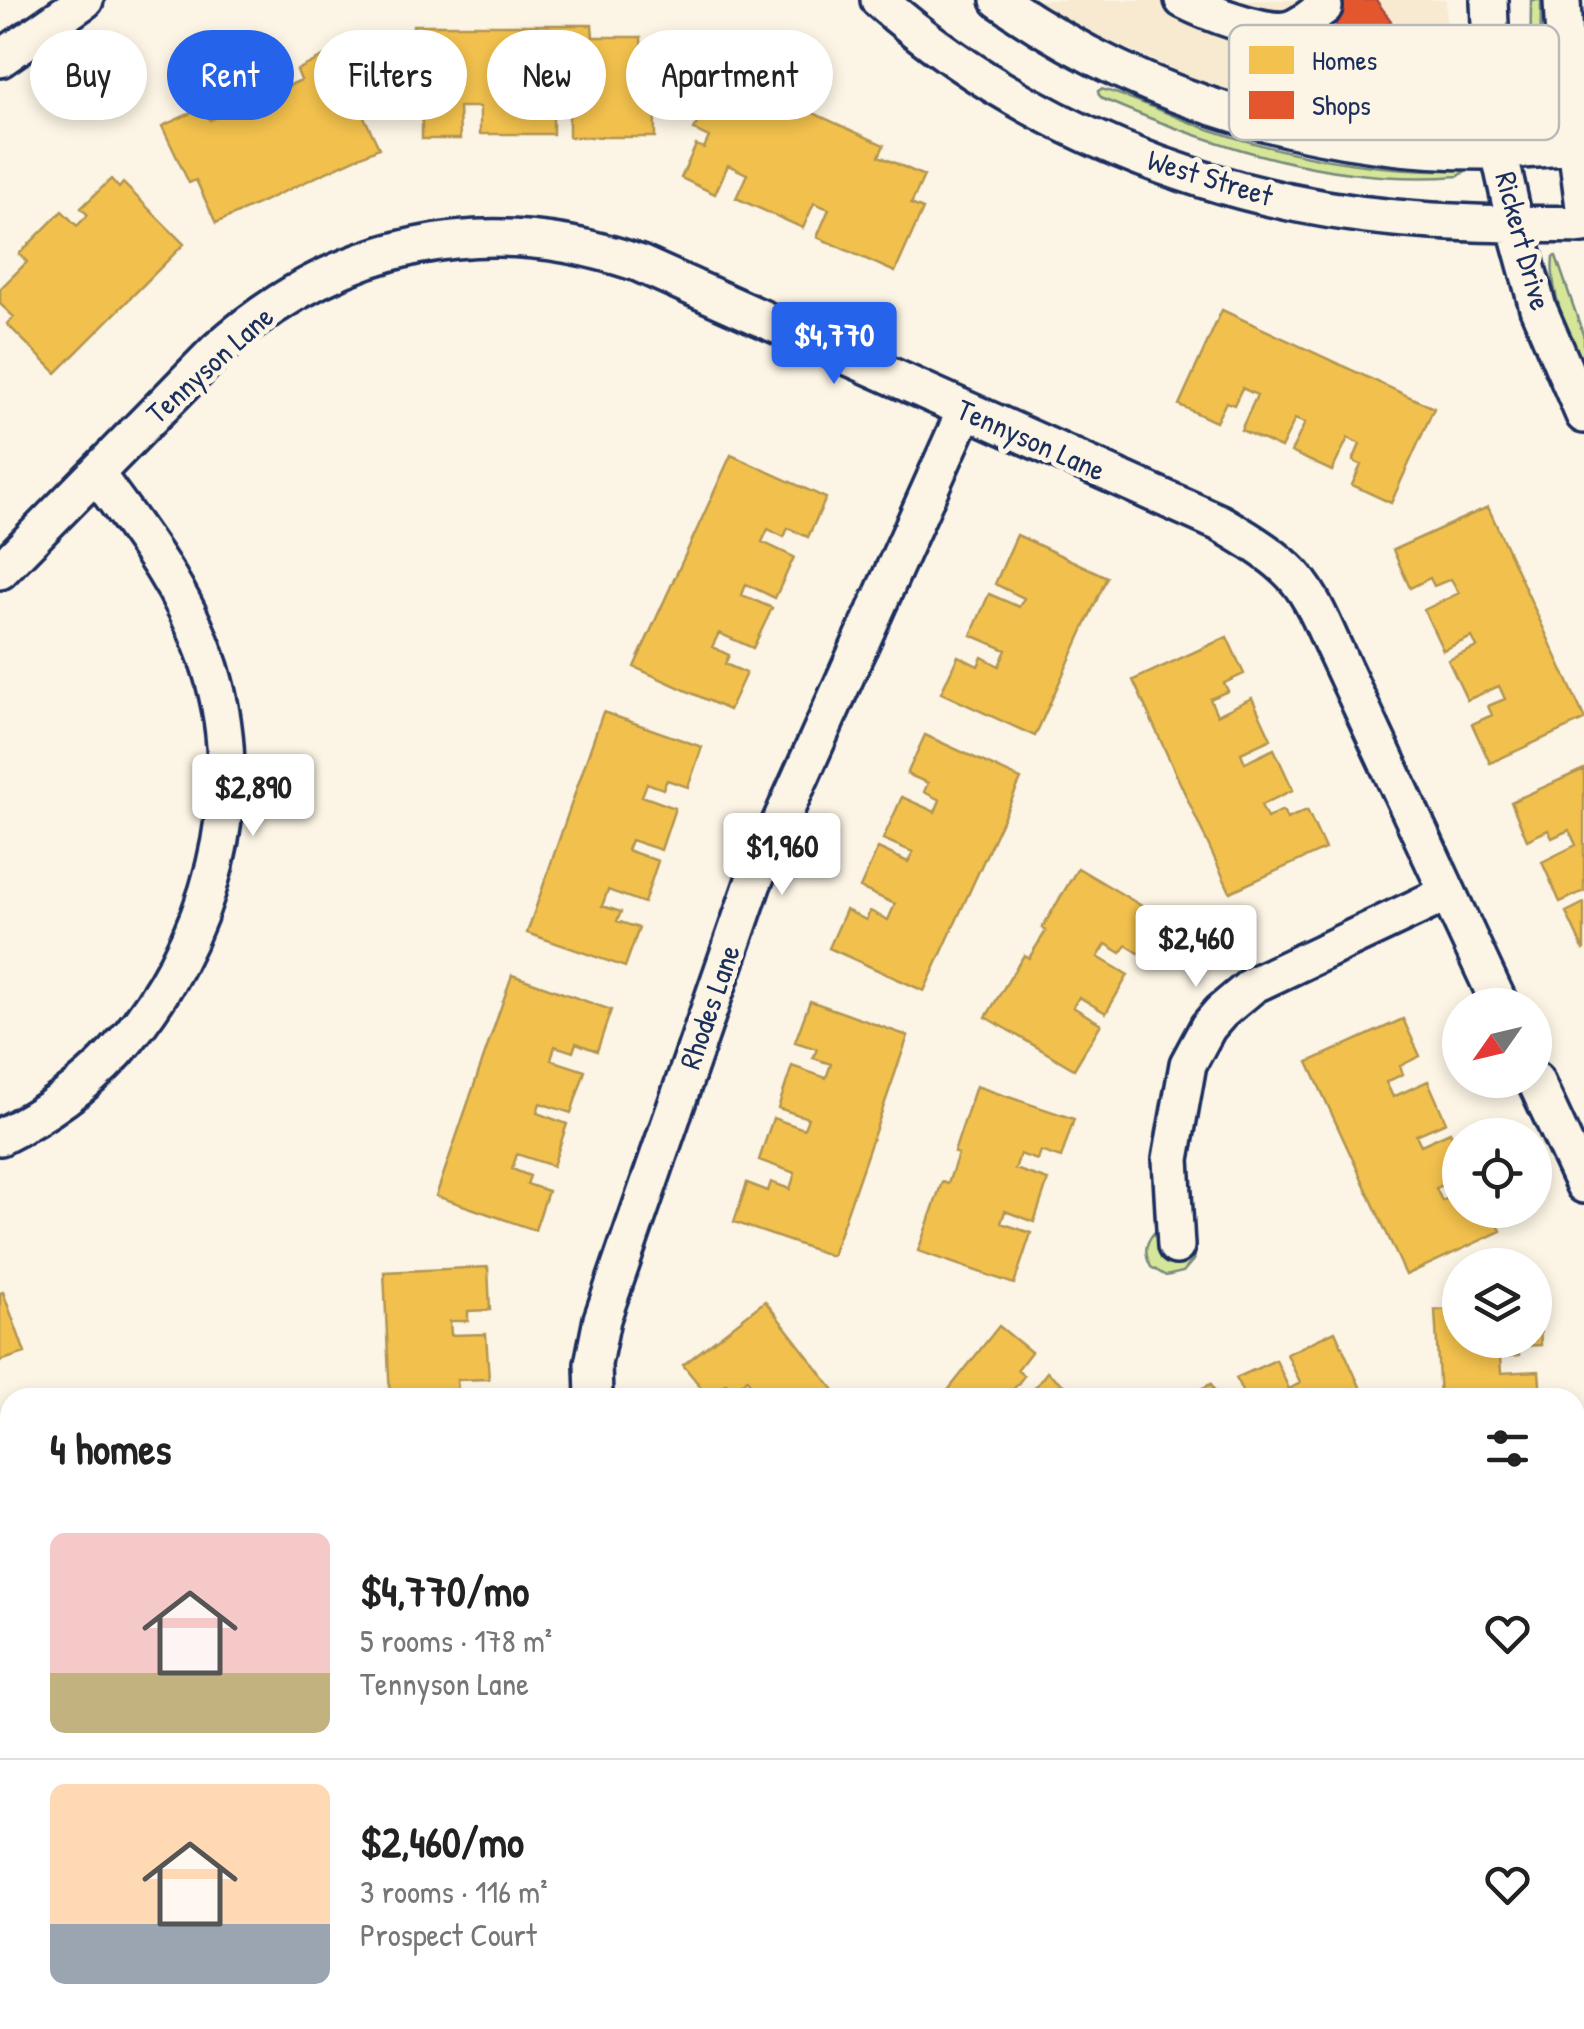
<!DOCTYPE html>
<html lang="en">
<head>
<meta charset="utf-8">
<style>
	:root { --surface:#fff; --page:#f6f6f6; --text:#222; --muted:#767676; --line:#e0e0e0; --accent:#2563eb }
	body { margin:0; font-family:"Patrick Hand",sans-serif; background:var(--page); color:var(--text); height:100vh; display:flex; flex-direction:column; font-size:38px; white-space:nowrap }
	* { box-sizing:border-box; margin:0 }
	p { font-size:32px; color:var(--muted) }
	.icon { flex:none; width:55px; height:55px; fill:none; stroke:currentColor; stroke-width:2; stroke-linecap:round; stroke-linejoin:round }
	.map { position:relative; flex:1; overflow:hidden }
	.drawer { position:absolute; left:0px; top:1388px; width:1585px; height:642px; display:flex; flex-direction:column; background:var(--surface); border-radius:30px 30px 0 0; box-shadow:0 5px 15px #0003 }
	.drawer>* { flex:none }
	.hud { position:absolute; left:30px; top:30px; width:1000px; height:90px; display:flex; gap:20px }
	.needle { width:65px; rotate:236deg }
	.fabs { position:absolute; left:1442px; top:988px; display:grid; gap:20px }
	.fabs a { display:grid; place-items:center; width:110px; height:110px; border-radius:50%; background:var(--surface); box-shadow:0 5px 15px #0003; font-size:50px }
	.price { position:absolute; translate:-50% -85px; padding:0 22px; border-radius:10px; background:#fff; color:#222; font-size:32px; line-height:65px; filter:drop-shadow(0 2px 5px #0008) }
	.price::after { content:''; position:absolute; left:50%; top:60px; width:30px; height:22px; margin-left:-15px; background:inherit; clip-path:polygon(0 0,100% 0,50% 100%) }
	.price.selected { background:var(--accent); color:#fff }
	ul { padding:0; list-style:none }
	li { display:flex; align-items:center; gap:30px; height:250px; padding:0 50px }
	li+li { border-top:2px solid var(--line) }
	li span { display:grid; place-items:center; flex:none; width:280px; height:200px; border-radius:15px; color:#555 }
	li>.icon { margin-inline-start:auto }
	span .icon { width:120px; height:120px; fill:#fffc; stroke-width:1 }
	li b { font-size:42px }
	h2 { display:flex; justify-content:space-between; align-items:center; height:120px; padding:0 50px; font-size:42px }
	.tag { padding:0 35px; border-radius:45px; background:var(--surface); box-shadow:0 5px 15px #0003; font-size:35px; line-height:90px }
	.tag.selected { background:var(--accent); color:#fff }
	.map>svg:first-child { display:block }
	.built { fill:#f8ead0 }
	.green { fill:#d6e699; stroke:#788a7c; stroke-width:2.5 }
	.homes { fill:#f2c14e; stroke:#b29553; stroke-width:2.5 }
	.shops { fill:#e4572e; stroke:#a84b3c; stroke-width:2.5 }
	.lines { fill:none; stroke-linecap:round; stroke-linejoin:round }
	.minor-casing { stroke:#1b2f5e; stroke-width:42 }
	.minor { stroke:#fcf5e5; stroke-width:35 }
	.labels { text-anchor:middle; stroke-width:10; stroke-linejoin:round; paint-order:stroke }
	.street-label { font-size:30px; fill:#1b2f5e; stroke:#fcf5e5 }
	.key { fill:#fcf5e5; stroke:#b8babc; stroke-width:2.5 }
	.key-label { font-size:28px; fill:#1b2f5e }
</style>
</head>
<body>
<div class="map">
<svg width="1584" height="2029" viewBox="0 0 1584 2029">
	<rect width="100%" height="100%" fill="#fcf5e5"/>
	<filter id="ink" filterUnits="userSpaceOnUse"><feTurbulence type="fractalNoise" baseFrequency=".01" numOctaves="2"/><feDisplacementMap in="SourceGraphic" scale="20" xChannelSelector="R" yChannelSelector="G"/><feConvolveMatrix kernelMatrix="1 2 1 2 8 2 1 2 1" color-interpolation-filters="sRGB"/></filter>
	<g filter="url(#ink)">
		<path class="built" d="M1035 0H1446L1447 44 1443 71 1431 87 1398 113 1376 119 1339 118 1208 85 1075 25Z"/>
		<path class="green" d="M1531 0H1541L1540 89 1536 97 1530 92Z
			M1101 89C1138 98 1174 118 1211 130 1292 157 1377 172 1463 170L1464 172 1459 176C1336 186 1215 147 1103 99L1099 95 1098 91Z
			M1556 256 1584 337V368C1569 334 1549 294 1553 257Z
			M1158 1229 1189 1235 1194 1242V1259L1183 1272 1166 1276 1151 1267C1143 1252 1145 1241 1158 1229Z"/>
		<path class="homes" d="M413 25H592L593 37H641L642 68H654L655 137H569V107H553V134H480V107H459L460 139H422V102H430V89H413Z
			M329 54 337 73 342 71 379 148 216 223 196 180 189 183 162 126 204 107 210 120 233 109 224 92 279 67 288 86 301 80 297 70Z
			M720 71 884 145 879 156 924 176 911 204 923 209 895 272 817 237 829 209 814 203 803 228 736 198 747 174 728 165 715 194 681 178 696 145 704 148 709 137 694 130Z
			M111 179 119 188 123 183 184 244 56 373 7 324 14 317 0 304V289L27 262 19 254 62 211 77 226 88 215 81 208Z
			M1222 310 1434 408 1391 503 1352 485 1361 465 1353 461 1360 444 1348 438 1332 471 1291 452 1305 423 1295 419 1281 448 1241 430 1257 395 1242 388 1234 405 1226 402 1216 422 1179 405Z
			M731 455 826 498 808 537 788 528 784 537 768 529 762 542 794 557 775 598 746 584 742 595 772 608 753 648 719 633 712 647 729 655 725 664 746 673 729 710 634 667Z
			M1488 507 1584 717V720L1490 763 1472 724 1492 715 1488 706 1505 699 1499 686 1467 700 1448 660 1477 647 1472 637 1443 650 1424 610 1459 593 1451 579 1434 586 1430 578 1410 588 1393 550Z
			M1017 535 1107 577 1035 736 941 693 958 656 978 666 982 657 999 666 1006 650 971 635 989 594 1019 607 1024 598 995 584Z
			M1227 637 1244 674 1224 683 1228 691 1210 699 1217 715 1252 698 1271 739 1241 753 1245 763 1274 749 1293 790 1261 805 1267 818 1283 810 1287 819 1307 810 1325 849 1230 892 1133 680Z
			M603 712 702 747 688 787 667 780 663 789 647 783 642 796 675 808 661 850 631 840 627 850 658 861 644 903 608 890 602 906 621 912 617 921 639 928 625 967 527 933Z
			M925 735 1021 779 924 991 829 948 846 910 866 920 870 911 888 920 895 904 860 888 878 848 908 862 913 852 883 839 902 797 935 812 940 800 924 792 928 783 907 774Z
			M1584 769V891L1560 902 1542 862 1576 845 1569 830 1552 838 1548 830 1527 840 1511 802Z
			M1078 868 1167 921 1145 957 1126 945 1121 953 1106 944 1098 957 1128 975 1106 1013 1079 997 1073 1007 1101 1024 1074 1069 986 1017 1024 955 1029 958 1046 931 1042 928Z
			M1584 903V951L1566 912Z
			M512 975 611 1010 597 1051 576 1043 573 1052 555 1046 551 1060 585 1071 571 1113 540 1103 537 1113 567 1124 553 1166 517 1154 512 1169 530 1176 527 1184 548 1191 535 1230 436 1196Z
			M810 1001 908 1036 832 1256 734 1222 747 1183 768 1191 771 1182 790 1189 795 1173 759 1160 773 1118 804 1129 808 1118 778 1108 792 1066 826 1078 831 1064 813 1058 817 1049 795 1042Z
			M1403 1019 1420 1056 1400 1066 1403 1074 1386 1082 1393 1097 1428 1081 1446 1122 1416 1135 1421 1145 1450 1132 1460 1154V1177L1436 1188 1442 1201 1458 1193 1460 1210H1491L1501 1231 1406 1275 1308 1062Z
			M976 1086 1074 1119 1061 1158 1040 1151 1037 1160 1020 1154 1015 1169 1048 1180 1034 1222 1005 1211 1001 1223 1031 1233 1014 1284 918 1251 942 1182 948 1184 958 1154 954 1152Z
			M488 1267 490 1310 468 1311V1321H450L451 1335 486 1334 489 1379 457 1380 458 1391 490 1390 491 1398H390L384 1272Z
			M3 1292 25 1353 0 1361V1293Z
			M765 1301 840 1398H750L757 1392 747 1379 732 1391 726 1383 709 1397 683 1365Z
			M1535 1304H1539L1541 1345 1519 1346V1355L1500 1357 1501 1373 1539 1371 1541 1398H1440L1435 1310 1460 1309V1340H1535Z
			M999 1326 1031 1352 1017 1370 1024 1376 1013 1390 1023 1398H942Z
			M1335 1331 1365 1398H1245L1236 1378 1276 1360 1289 1389 1300 1383 1287 1354Z
			M1047 1372 1080 1398H1027Z
			M1211 1384 1218 1398H1182Z
			M6 1644 10 1645V1717L0 1713V1661Z
			M1575 1736 1584 1755V1842L1575 1846Z
			M0 1918 10 1922V1951L0 1947Z
			M156 2020H230L227 2029H153Z
			M550 2020H609L612 2024 606 2029H556Z
			M874 2020H947L950 2026 962 2020H987L993 2029H879Z"/>
		<path class="shops" d="M1319 0H1376L1391 21 1352 48Z"/>
		<g class="lines">
			<defs>
				<path id="minor" d="M879 0C1019 124 1209 201 1395 218 1457 224 1521 224 1584 225
					M999 0C1144 101 1322 154 1499 151 1525 150 1550 148 1575 146
					M1183 0C1204 11 1267 36 1290 29 1303 25 1314 14 1324 7
					M1489 0 1493 99 1499 151 1515 224 1538 308 1584 415
					M1562 0 1565 62 1584 207
					M0 59 85 0
					M0 571 217 350C338 242 484 210 638 263L1220 523C1242 536 1268 551 1287 569 1309 589 1321 620 1333 646L1500 1005
					M1535 1080 1584 1185
					M0 1137C42 1116 84 1087 116 1052 210 947 255 791 206 656 182 587 139 532 96 474
					M1176 1246 1171 1159 1188 1064 1208 1027 1221 1012 1253 985 1448 893
					M594 1398 593 1364 602 1319 753 883 965 411
					M1575 1629 1584 1625
					M0 1813 10 1816
					M1575 2000 1584 1996
					M416 2020 423 2029
					M1104 2020 1109 2029
					M1513 2029 1532 2020"/>
			</defs>
			<use href="#minor" class="minor-casing"/>
			<use href="#minor" class="minor"/>
		</g>
	</g>
	<g class="labels">
		<g class="street-label">
			<text transform="translate(1210 178) rotate(17)" y="10">West Street</text>
			<text transform="translate(1523 241) rotate(75)" y="10">Rickert Drive</text>
			<text transform="translate(210 365) rotate(-42)" y="10">Tennyson Lane</text>
			<text transform="translate(1031 440) rotate(24)" y="10">Tennyson Lane</text>
			<text transform="translate(710 1007) rotate(-71)" y="10">Rhodes Lane</text>
		</g>
	</g>
	<rect x="1229" y="25" width="330" height="115" rx="15" class="key"/>
	<rect x="1249" y="46" width="45" height="28" fill="#f2c14e"/>
	<rect x="1249" y="91" width="45" height="28" fill="#e4572e"/>
	<g class="key-label">
		<text x="1312" y="70">Homes</text>
		<text x="1312" y="115">Shops</text>
	</g>
</svg>
<div class="fabs">
<a><svg class="needle" viewBox="-14 -14 28 28"><path d="M0-13l5 13h-10z" fill="#e53935"/><path d="M0 13l5-13h-10z" fill="#767676"/></svg></a>
<a><svg class="icon" aria-label="locate" viewBox="0 0 24 24"><circle cx="12" cy="12" r="6"/><path d="M12 2v4M12 18v4M2 12h4M18 12h4"/></svg></a>
<a><svg class="icon" aria-label="layers" viewBox="0 0 24 24"><path d="M12 4l9 5-9 5-9-5zM3 14l9 5 9-5"/></svg></a>
</div>
<b class="price selected" style="left:834px;top:387px">$4,770</b>
<b class="price" style="left:253px;top:839px">$2,890</b>
<b class="price" style="left:782px;top:898px">$1,960</b>
<b class="price" style="left:1196px;top:990px">$2,460</b>
<div class="hud">
<a class="tag">Buy</a>
<a class="tag selected">Rent</a>
<a class="tag">Filters</a>
<a class="tag">New</a>
<a class="tag">Apartment</a>
</div>
<section class="drawer">
<h2>4 homes<svg class="icon" aria-label="filters" viewBox="0 0 24 24"><path d="M4 7h16M4 17h16"/><circle cx="9" cy="7" r="2"/><circle cx="15" cy="17" r="2"/></svg></h2>
<ul>
<li><span style="background:linear-gradient(#f6c9c9 70%,#c2b280 0)"><svg class="icon" aria-label="home" viewBox="0 0 24 24"><path d="M3 11l9-7 9 7M6 9v11h12V9"/></svg></span><div><b>$4,770/mo</b><p>5 rooms · 178 m²</p><p>Tennyson Lane</p></div><svg class="icon" aria-label="heart" viewBox="0 0 24 24"><path d="M12 20l-8-8c-3-5 5-10 8-4 3-6 11-1 8 4z"/></svg></li>
<li><span style="background:linear-gradient(#ffd9b3 70%,#9aa5b1 0)"><svg class="icon" aria-label="home" viewBox="0 0 24 24"><path d="M3 11l9-7 9 7M6 9v11h12V9"/></svg></span><div><b>$2,460/mo</b><p>3 rooms · 116 m²</p><p>Prospect Court</p></div><svg class="icon" aria-label="heart" viewBox="0 0 24 24"><path d="M12 20l-8-8c-3-5 5-10 8-4 3-6 11-1 8 4z"/></svg></li>
</ul>
</section>
</div>
</body>
</html>
